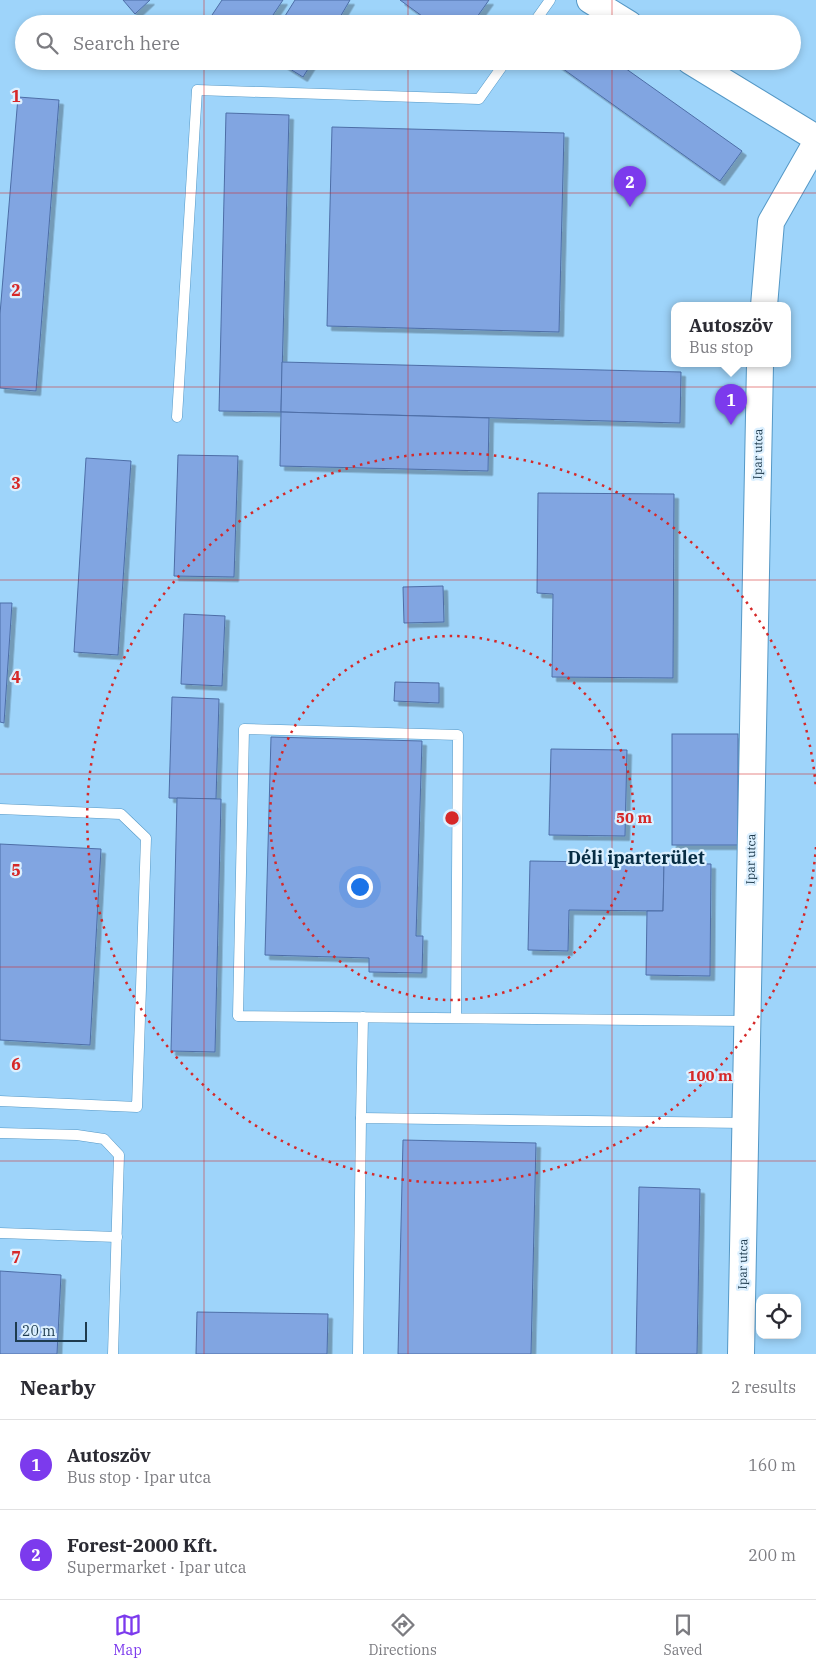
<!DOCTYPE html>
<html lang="en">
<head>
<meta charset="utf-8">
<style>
  body { margin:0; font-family:"IBM Plex Serif",serif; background:#f2f2f3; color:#2b2b33 }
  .controls { position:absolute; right:15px; bottom:15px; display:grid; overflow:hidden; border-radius:10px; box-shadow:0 2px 8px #0003 }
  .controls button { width:45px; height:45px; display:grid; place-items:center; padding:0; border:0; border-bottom:1px solid #e1e1e2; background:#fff; color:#2b2b33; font:25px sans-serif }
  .scale { position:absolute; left:15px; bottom:12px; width:72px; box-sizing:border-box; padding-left:5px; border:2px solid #1e3b4e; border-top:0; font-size:14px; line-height:18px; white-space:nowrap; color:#1e3b4e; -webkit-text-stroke:4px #dcf0ff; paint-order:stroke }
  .you { position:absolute; left:359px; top:886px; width:18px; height:18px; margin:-12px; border:4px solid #fff; border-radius:50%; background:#1a73e8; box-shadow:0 0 0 8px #1a73e833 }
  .badge { display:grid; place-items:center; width:32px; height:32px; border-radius:50%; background:#7c3aed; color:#fff; font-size:16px; font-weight:700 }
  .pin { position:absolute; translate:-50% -41px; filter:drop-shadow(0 1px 2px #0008) }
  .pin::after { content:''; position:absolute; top:26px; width:18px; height:15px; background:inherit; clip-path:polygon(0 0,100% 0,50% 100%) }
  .popup { position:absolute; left:671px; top:302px; width:120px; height:65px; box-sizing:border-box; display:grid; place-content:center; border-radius:10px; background:#fff; filter:drop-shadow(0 1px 4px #0005); font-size:16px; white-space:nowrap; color:#7c7c81 }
  .popup b { font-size:19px; color:#2b2b33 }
  .popup::after { content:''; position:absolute; left:50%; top:100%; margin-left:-10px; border:10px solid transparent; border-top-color:#fff }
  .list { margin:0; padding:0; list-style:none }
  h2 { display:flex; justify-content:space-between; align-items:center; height:65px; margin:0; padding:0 20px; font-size:21px }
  h2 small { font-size:16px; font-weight:400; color:#7c7c81 }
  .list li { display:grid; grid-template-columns:32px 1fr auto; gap:15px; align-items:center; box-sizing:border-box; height:90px; padding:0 20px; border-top:1px solid #e1e1e2 }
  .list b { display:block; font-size:19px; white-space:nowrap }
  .list p { margin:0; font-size:16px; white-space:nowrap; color:#7c7c81 }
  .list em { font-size:16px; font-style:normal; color:#7c7c81 }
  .icon { flex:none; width:28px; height:28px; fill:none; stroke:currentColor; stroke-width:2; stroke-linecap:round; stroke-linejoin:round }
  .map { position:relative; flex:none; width:816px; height:1354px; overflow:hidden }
  .search { position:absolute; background:#fff; box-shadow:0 2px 8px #0003; left:15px; right:15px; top:15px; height:55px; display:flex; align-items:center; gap:12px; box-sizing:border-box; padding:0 18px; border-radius:28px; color:#7c7c81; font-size:19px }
  .sheet { height:245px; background:#fff }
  nav { display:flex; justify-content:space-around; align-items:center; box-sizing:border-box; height:70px; border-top:1px solid #e1e1e2; background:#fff; font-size:14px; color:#7c7c81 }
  nav a { display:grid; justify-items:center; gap:2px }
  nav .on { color:#7c3aed }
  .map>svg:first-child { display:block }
</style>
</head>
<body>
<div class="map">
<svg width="816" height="1354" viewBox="0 0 816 1354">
  <defs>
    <filter id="shadow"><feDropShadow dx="4.5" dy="4.5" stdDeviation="0" flood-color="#0004"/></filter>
  </defs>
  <rect width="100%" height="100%" fill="#9ed4fa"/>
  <g fill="#81a5e1" stroke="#4d6ea7" filter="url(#shadow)">
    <path d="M123,0H150L135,14Z"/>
    <path d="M222,0H283L267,24H206Z"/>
    <path d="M295,0H350L336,24H280Z"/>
    <path d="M400,0H489L472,24H433Z"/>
    <path d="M277,61H313L303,77Z"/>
    <path d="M552,61H615L742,151L720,181Z"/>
    <path d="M18,97L59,100L36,391L0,388V314Z"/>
    <path d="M226,113L289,115L281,412L219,411Z"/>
    <path d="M332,127L564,133L559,332L327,326Z"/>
    <path d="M282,362L681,372L680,423L281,412Z"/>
    <path d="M281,412L489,418L488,471L280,466Z"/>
    <path d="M178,455L238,456L234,577L174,576Z"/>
    <path d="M86,458L131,461L118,655L74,652Z"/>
    <path d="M538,493L674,494L673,678L552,677L553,594L537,593Z"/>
    <path d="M443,586L444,622L404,623L403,587Z"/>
    <path d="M0,603H12L4,723L0,722Z"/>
    <path d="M184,614L225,616L222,686L181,684Z"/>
    <path d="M395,682L439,683V703L394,701Z"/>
    <path d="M172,697L219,699L216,799L169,798Z"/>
    <rect x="672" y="734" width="66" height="111"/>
    <path d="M271,737L422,741L416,936H423L422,973L369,972V958L265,955Z"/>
    <path d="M551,749L627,750L625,836L549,835Z"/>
    <path d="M177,798L221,799L215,1052L171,1051Z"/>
    <path d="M0,844L101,849L90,1045L0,1040Z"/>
    <path d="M530,861L664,863L663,911L569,910L568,951L528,950Z"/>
    <path d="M664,863L711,864L710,976L646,975L647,911H663Z"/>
    <path d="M403,1140L536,1143L531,1354H398Z"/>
    <path d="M639,1187L700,1189L697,1354H636Z"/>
    <path d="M0,1271L61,1275L57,1354H0Z"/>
    <path d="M197,1312L328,1314L327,1354H196Z"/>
  </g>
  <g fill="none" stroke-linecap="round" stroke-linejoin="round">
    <defs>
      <g id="service">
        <path d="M533,24L550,0"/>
        <path d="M177,417L197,90L479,99L506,61"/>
        <path d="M0,809L121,814L146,838L137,1107L0,1101"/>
        <path d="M456,1018L458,735L244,729L238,1016L748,1021"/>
        <path d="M361,1118L363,1017"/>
        <path d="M0,1133L77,1135L104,1139L119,1155L113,1354"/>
        <path d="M0,1233L117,1237"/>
        <path d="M358,1354L361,1118L745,1123"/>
      </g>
      <g id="tertiary">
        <path d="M590,0L629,24"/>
        <path d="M690,61L816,138"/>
        <path d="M764,306L771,222L816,143"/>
        <path d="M741,1354L760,364"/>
      </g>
    </defs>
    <use href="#service" stroke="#5598c6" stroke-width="11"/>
    <use href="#tertiary" stroke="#5598c6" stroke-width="28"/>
    <use href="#service" stroke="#fff" stroke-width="10"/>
    <use href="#tertiary" stroke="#fff" stroke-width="26"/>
  </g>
  <path fill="none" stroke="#d62828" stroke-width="1" stroke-opacity="0.55" d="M204,0V24M408,0V24M612,0V24M204,61V1354M408,61V1354M612,61V1354M0,193H816M0,387H816M0,580H816M0,774H816M0,967H816M0,1161H816"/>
  <g fill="none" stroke="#d62828" stroke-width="2.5" stroke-dasharray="2.5 5">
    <circle cx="452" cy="818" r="182"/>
    <path d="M816 847A365 365 0 1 1 816 789"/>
  </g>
  <g text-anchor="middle" stroke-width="4.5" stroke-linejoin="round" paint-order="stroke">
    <g font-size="12" fill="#1e3b4e" stroke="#dcf0ff">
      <text transform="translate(758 454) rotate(-89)" y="4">Ipar utca</text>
      <text transform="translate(751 859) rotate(-89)" y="4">Ipar utca</text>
      <text transform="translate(743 1264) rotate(-89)" y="4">Ipar utca</text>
    </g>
    <g font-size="18" font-weight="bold" fill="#062c43" stroke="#dcf0ff">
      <text x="636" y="864">Déli iparterület</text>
    </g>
  </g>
  <g font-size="16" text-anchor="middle" font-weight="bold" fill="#d62828" stroke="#dcf0ff" stroke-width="4.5" stroke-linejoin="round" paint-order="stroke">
    <text x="16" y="102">1</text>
    <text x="16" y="296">2</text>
    <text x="16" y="489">3</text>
    <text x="16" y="683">4</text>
    <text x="16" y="876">5</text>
    <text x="16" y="1070">6</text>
    <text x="16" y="1263">7</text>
  </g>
  <circle cx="452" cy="818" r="8" fill="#d62828" stroke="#dcf0ff" stroke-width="2.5"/>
  <g font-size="15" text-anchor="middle" font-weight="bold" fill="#d62828" stroke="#dcf0ff" stroke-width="4.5" stroke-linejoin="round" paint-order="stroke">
    <text x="634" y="823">50 m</text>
    <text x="710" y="1081">100 m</text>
  </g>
</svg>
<div class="controls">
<button><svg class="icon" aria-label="locate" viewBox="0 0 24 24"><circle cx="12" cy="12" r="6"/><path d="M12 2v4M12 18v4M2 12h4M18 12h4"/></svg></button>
</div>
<div class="scale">20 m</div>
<div class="you"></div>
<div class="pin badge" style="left:731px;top:425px">1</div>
<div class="popup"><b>Autoszöv</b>Bus stop</div>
<div class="pin badge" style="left:630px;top:207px">2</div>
<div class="search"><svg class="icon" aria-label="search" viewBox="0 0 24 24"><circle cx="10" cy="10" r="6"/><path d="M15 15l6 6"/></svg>Search here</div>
</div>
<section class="sheet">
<h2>Nearby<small>2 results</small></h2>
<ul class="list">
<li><span class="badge">1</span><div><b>Autoszöv</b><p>Bus stop · Ipar utca</p></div><em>160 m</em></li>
<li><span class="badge">2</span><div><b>Forest-2000 Kft.</b><p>Supermarket · Ipar utca</p></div><em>200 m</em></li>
</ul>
</section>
<nav>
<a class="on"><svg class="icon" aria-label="map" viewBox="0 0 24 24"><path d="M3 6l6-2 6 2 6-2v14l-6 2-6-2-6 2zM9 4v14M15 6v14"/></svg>Map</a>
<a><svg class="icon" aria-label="directions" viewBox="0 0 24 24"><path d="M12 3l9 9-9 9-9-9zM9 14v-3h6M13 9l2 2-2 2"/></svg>Directions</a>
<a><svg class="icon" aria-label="saved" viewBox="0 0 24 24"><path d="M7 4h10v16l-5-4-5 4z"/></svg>Saved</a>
</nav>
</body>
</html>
